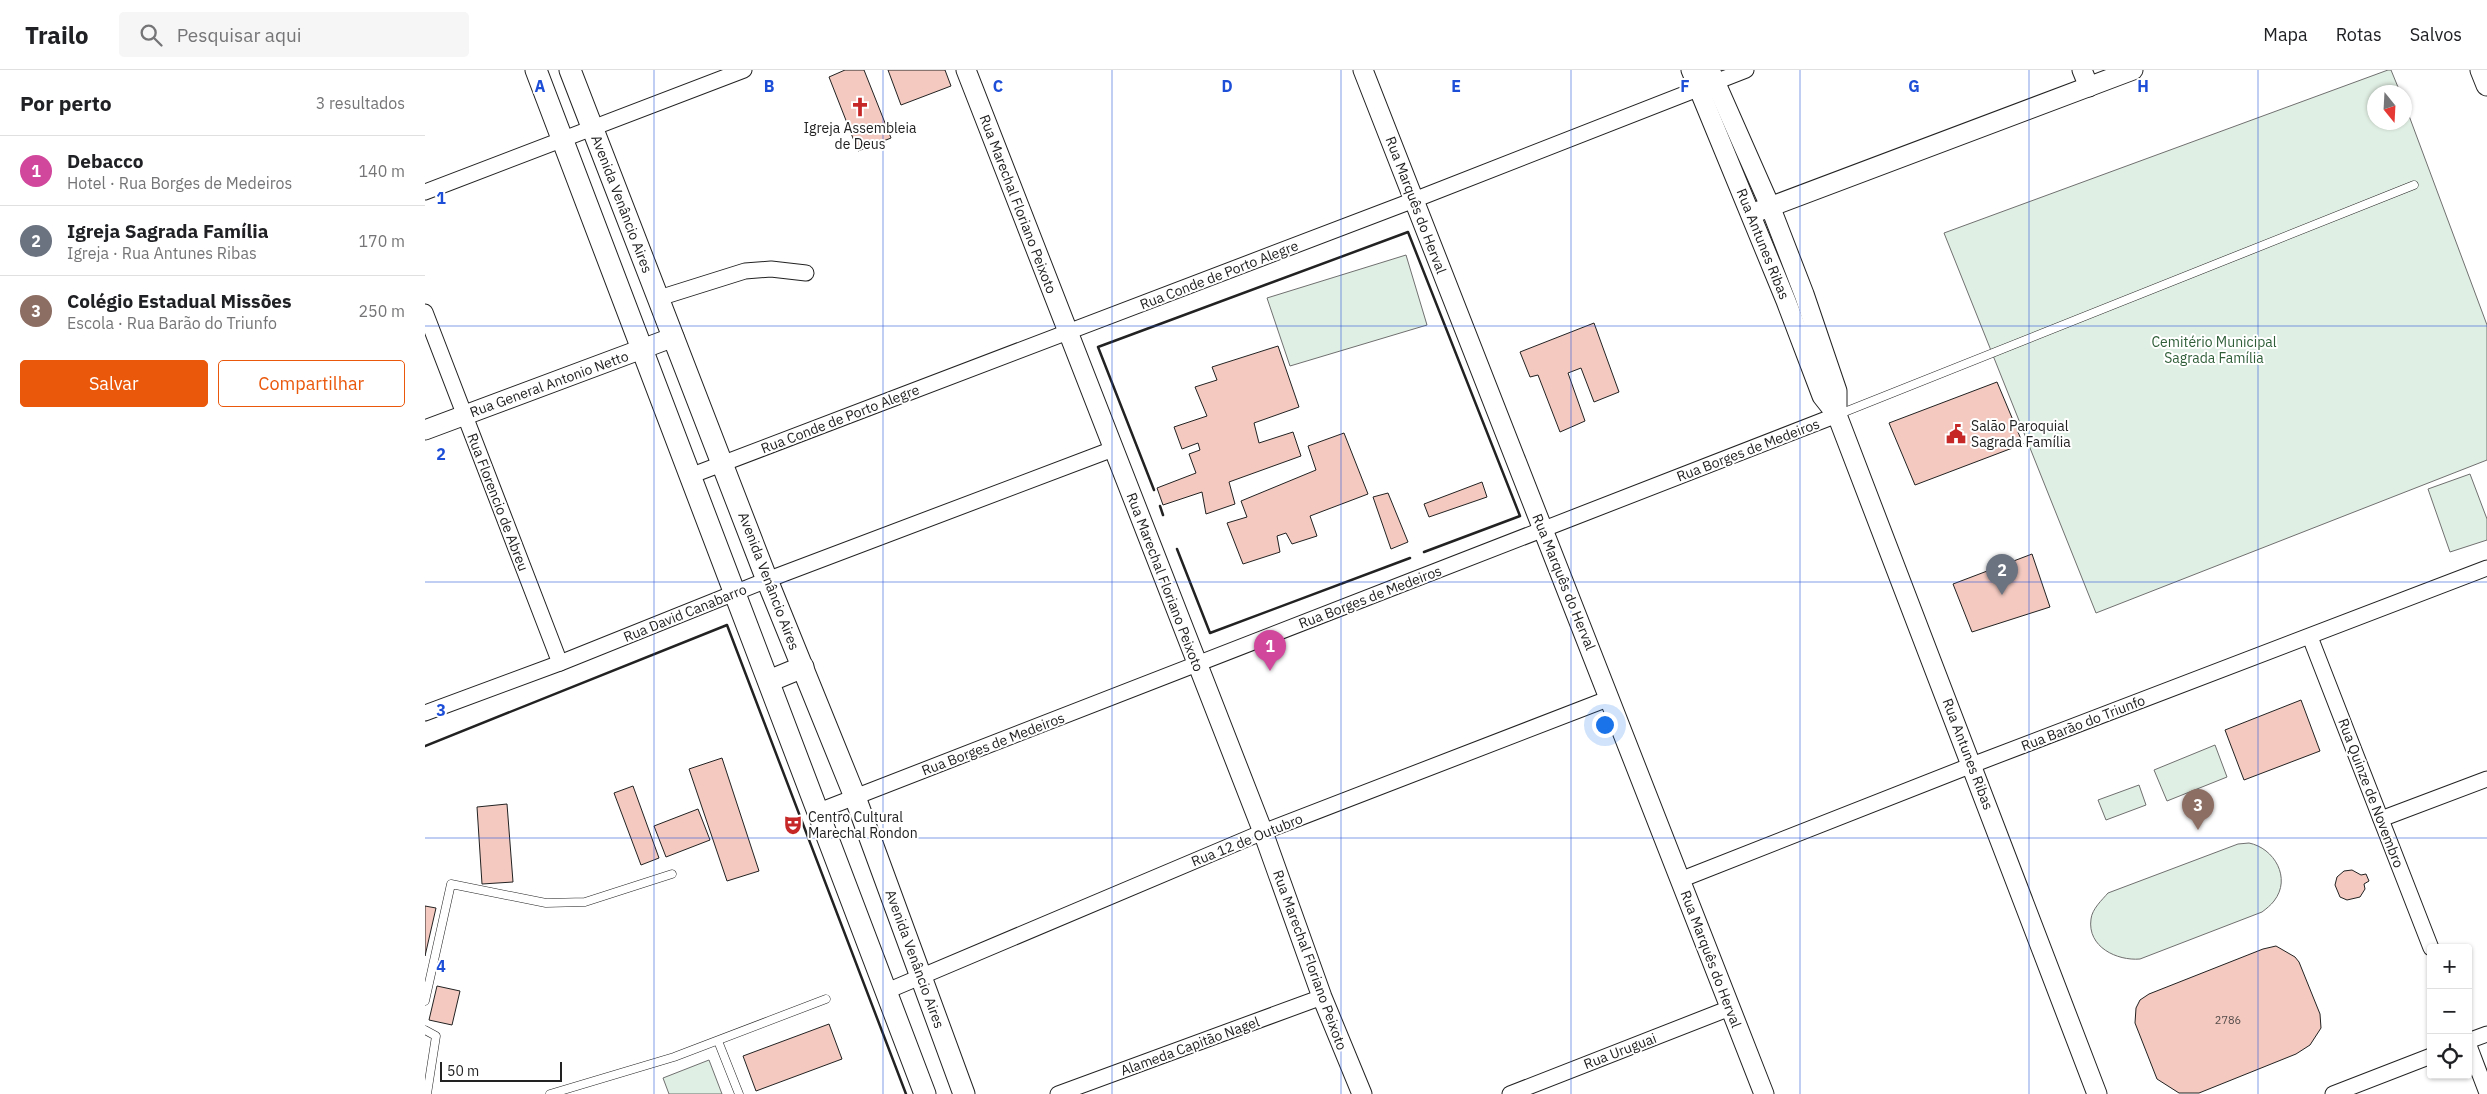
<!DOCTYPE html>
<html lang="pt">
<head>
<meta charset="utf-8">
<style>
  body { margin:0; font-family:"IBM Plex Sans",sans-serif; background:#f6f6f6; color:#202124 }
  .controls { position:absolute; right:15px; bottom:15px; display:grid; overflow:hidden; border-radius:5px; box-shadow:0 1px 4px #0004 }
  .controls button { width:45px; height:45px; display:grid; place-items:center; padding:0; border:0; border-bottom:1px solid #e0e0e0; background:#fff; color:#202124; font:25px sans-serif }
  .compass { position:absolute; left:1942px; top:15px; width:45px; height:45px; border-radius:50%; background:#fff; box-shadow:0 1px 4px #0004; rotate:162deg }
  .scale { position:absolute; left:15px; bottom:12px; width:122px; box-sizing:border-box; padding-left:5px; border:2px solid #222; border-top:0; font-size:14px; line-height:18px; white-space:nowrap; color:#222; -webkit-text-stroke:4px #fff; paint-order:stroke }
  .you { position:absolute; left:1179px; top:654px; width:18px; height:18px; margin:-12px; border:4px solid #fff; border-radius:50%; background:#1a73e8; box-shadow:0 0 0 8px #1a73e833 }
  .badge { display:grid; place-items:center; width:32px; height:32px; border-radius:50%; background:#ea580c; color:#fff; font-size:16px; font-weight:700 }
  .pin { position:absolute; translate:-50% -41px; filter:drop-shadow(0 1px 2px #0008) }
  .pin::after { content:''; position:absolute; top:26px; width:18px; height:15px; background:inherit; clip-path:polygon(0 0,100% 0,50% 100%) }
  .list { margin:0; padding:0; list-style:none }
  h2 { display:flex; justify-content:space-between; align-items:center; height:65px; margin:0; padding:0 20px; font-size:21px }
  h2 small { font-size:16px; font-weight:400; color:#757577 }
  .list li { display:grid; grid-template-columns:32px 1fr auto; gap:15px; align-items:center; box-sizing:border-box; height:70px; padding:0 20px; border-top:1px solid #e0e0e0 }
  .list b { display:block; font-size:19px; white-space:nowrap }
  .list p { margin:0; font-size:16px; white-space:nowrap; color:#757577 }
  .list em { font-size:16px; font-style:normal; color:#757577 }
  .actions { display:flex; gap:10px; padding:15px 20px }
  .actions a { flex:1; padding:11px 0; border:1px solid #ea580c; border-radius:5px; text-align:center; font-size:18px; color:#ea580c }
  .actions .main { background:#ea580c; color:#fff }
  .icon { flex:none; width:28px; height:28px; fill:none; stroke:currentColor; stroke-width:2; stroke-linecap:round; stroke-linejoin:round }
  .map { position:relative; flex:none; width:2062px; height:1024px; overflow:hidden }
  header { display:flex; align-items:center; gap:30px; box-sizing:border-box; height:70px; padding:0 25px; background:#fff; border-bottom:1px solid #e0e0e0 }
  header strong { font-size:24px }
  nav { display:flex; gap:28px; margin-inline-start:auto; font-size:18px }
  .search { width:350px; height:45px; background:#f6f6f6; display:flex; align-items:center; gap:12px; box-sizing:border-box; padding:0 18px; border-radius:5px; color:#757577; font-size:19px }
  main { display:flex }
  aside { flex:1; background:#fff }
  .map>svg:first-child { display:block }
</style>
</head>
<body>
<header>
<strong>Trailo</strong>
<div class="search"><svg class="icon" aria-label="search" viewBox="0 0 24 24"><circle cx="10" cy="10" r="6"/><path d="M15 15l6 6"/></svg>Pesquisar aqui</div>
<nav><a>Mapa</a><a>Rotas</a><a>Salvos</a></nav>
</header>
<main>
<aside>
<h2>Por perto<small>3 resultados</small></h2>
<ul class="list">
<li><span class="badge" style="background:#d1479c">1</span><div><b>Debacco</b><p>Hotel · Rua Borges de Medeiros</p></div><em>140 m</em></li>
<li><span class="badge" style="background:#6b7280">2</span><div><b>Igreja Sagrada Família</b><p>Igreja · Rua Antunes Ribas</p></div><em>170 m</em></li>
<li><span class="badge" style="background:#8d6e63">3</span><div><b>Colégio Estadual Missões</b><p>Escola · Rua Barão do Triunfo</p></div><em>250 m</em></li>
</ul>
<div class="actions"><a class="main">Salvar</a><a>Compartilhar</a></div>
</aside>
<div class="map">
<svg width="2062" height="1024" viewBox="0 0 2062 1024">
  <rect width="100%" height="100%" fill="#fff"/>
  <g fill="#e0efe3" stroke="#6f6f6f">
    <path d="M1963,0H1966L1975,22H1950V52H1980V35L2062,255V390L1671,543L1519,163Z"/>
    <path d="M981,185L1002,255L865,296L842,228Z"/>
    <path d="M2045,404L2062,449V470L2025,482L2003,419Z"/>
    <path d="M1790,675L1802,707L1742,731L1729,700Z"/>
    <path d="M1714,715L1721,735L1681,750L1673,730Z"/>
    <path d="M1824,773C1849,778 1867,808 1849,831C1846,835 1841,839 1837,842L1715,889C1692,891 1662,877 1666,849C1667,839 1677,830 1683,823L1813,774Z"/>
    <path d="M284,990L297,1024H244L238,1008Z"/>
  </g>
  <g fill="#f3c9c0" stroke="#222">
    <path d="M420,0H439L466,68L433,81L404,7Z"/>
    <path d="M463,0H520L526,16L476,35Z"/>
    <path d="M1169,253L1194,322L1169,332L1156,298L1143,303L1160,351L1135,362L1113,305L1105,307L1095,282Z"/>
    <path d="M853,276L874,337L829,353L834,373L868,362L876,386L804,412L810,434L781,444L777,422L738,435L732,418L771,403L764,384L775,380L773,373L757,379L749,357L782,346L770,317L792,310L787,297Z"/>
    <path d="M1572,312L1598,374L1490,415L1464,353Z"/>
    <path d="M919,363L943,424L885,446L892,466L867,474L861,463L852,466L855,482L818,494L802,453L822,447L816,431L891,400L883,376Z"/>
    <path d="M1057,412L1062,427L1004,447L999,434Z"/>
    <path d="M963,423L983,472L966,479L948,427Z"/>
    <path d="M1607,484L1625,537L1547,562L1528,514Z"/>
    <path d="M1876,630L1895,681L1819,710L1800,660Z"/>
    <path d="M297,688L334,801L302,811L264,699Z"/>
    <path d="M208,716L234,788L216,795L189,723Z"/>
    <path d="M82,734L88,812L57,814L52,737Z"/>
    <path d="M273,739L285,770L241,787L229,756Z"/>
    <path d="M1927,800L1936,805L1941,804L1944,811L1939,814L1940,819L1935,827L1922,830L1915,827L1910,815L1912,807L1919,801Z"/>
    <path d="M0,836L11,838L0,886Z"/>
    <path d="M1851,876L1870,887L1874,892L1895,944L1896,958L1885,975L1871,984L1774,1023H1754L1732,1009L1710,953L1711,938L1715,930L1724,924L1838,879Z"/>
    <path d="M12,916L35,921L27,955L4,950Z"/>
    <path d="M404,954L417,989L331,1021L318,986Z"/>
  </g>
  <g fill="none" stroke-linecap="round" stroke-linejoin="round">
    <defs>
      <g id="service">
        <path d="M1412,345L1989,115"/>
        <path d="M0,931L26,814L121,833L160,832L247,804"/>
        <path d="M0,960L11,966L2,1024"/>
        <path d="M293,971L314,1024"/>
        <path d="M125,1024L249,987L401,929"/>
      </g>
      <g id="minor">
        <path d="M0,122L319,0"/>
        <path d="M234,228L320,201L346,199L381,203"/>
        <path d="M0,242L135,593"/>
        <path d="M265,406L989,130L1321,0"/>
        <path d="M1885,567L2006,878"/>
        <path d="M0,643L135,593L342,510L688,379"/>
        <path d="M394,741L1412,345"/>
        <path d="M1956,749L2062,709"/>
        <path d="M1255,810L1547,695L2062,498"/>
        <path d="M462,921L838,762L1185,628"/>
        <path d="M2043,971L2062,964"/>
        <path d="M2043,973L2062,1023"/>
        <path d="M633,1024L897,927"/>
        <path d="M1085,1024L1305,938"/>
        <path d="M1908,1024L2006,986"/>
      </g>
      <g id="tertiary">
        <path d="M541,0L838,762L897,927L937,1024"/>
        <path d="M938,0L1339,1024"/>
        <path d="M1266,0L1361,231L1397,326L1412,345L1672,1024"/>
        <path d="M1285,0L1345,136L1379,224L1412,321V345"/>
        <path d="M1657,0L1664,17"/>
        <path d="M1326,144L1708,0"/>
        <path d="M0,360L249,267"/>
      </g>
      <g id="secondary">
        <path d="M111,0L500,1024"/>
        <path d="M145,0L342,510L430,727L539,1024"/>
        <path d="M2056,0L2062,15"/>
        <path d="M344,611L378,597"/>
      </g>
    </defs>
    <use href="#service" stroke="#222" stroke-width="9"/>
    <use href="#minor" stroke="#222" stroke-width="17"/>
    <use href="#tertiary" stroke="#222" stroke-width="21"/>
    <use href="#secondary" stroke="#222" stroke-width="23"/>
    <use href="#service" stroke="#fff" stroke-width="8"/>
    <use href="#minor" stroke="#fff" stroke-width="15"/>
    <use href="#tertiary" stroke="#fff" stroke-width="19"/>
    <use href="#secondary" stroke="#fff" stroke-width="21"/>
    <g stroke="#222" stroke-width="2.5">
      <path d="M729,420L673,277L983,162L1095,446L999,482"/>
      <path d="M735,436L738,445"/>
      <path d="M752,479L785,563L985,488"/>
      <path d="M0,676L302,555L481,1024"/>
    </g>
  </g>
  <path fill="none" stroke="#1d4ed8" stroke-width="1" stroke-opacity="0.55" d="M229,0V1024M458,0V1024M687,0V1024M916,0V1024M1146,0V1024M1375,0V1024M1604,0V1024M1833,0V1024M0,256H2062M0,512H2062M0,768H2062"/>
  <defs>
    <symbol id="church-bare" viewBox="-9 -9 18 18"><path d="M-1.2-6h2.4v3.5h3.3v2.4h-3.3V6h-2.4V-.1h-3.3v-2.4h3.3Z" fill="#c62828" stroke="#fff" stroke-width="2.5" paint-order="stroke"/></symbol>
    <symbol id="civic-bare" viewBox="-9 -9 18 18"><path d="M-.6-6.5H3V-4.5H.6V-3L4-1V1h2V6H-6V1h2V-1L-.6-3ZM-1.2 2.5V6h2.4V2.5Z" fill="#c62828" stroke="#fff" stroke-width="2.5" paint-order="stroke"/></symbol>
    <symbol id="theatre-bare" viewBox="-9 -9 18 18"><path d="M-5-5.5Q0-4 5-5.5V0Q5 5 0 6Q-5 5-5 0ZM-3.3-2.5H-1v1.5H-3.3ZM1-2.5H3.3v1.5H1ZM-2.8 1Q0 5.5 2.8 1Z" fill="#c62828" stroke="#fff" stroke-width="2.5" paint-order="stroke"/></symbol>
  </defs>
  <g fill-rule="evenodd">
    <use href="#church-bare" x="421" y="23" width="28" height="28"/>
    <use href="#civic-bare" x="1517" y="350" width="28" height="28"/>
    <use href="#theatre-bare" x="354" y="741" width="28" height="28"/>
  </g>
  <g text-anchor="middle" stroke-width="4" stroke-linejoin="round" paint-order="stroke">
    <g font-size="11" fill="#564c4a">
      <text x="1803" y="954">2786</text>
    </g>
    <g font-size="14" fill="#222" stroke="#fff" text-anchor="start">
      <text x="435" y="63" text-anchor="middle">Igreja Assembleia<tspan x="435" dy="16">de Deus</tspan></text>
      <text x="1546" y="361">Salão Paroquial<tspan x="1546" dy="16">Sagrada Família</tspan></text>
      <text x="383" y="752">Centro Cultural<tspan x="383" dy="16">Marechal Rondon</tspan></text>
    </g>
    <g font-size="14" fill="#222" stroke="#fff">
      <text transform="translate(197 134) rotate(69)" y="5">Avenida Venâncio Aires</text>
      <text transform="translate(593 134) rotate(69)" y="5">Rua Marechal Floriano Peixoto</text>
      <text transform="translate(991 135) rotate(69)" y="5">Rua Marquês do Herval</text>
      <text transform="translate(1338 174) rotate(68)" y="5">Rua Antunes Ribas</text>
      <text transform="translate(794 205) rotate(-21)" y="5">Rua Conde de Porto Alegre</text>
      <text transform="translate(124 314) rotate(-20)" y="5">Rua General Antonio Netto</text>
      <text transform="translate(415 349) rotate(-21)" y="5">Rua Conde de Porto Alegre</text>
      <text transform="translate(1323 380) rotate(-21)" y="5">Rua Borges de Medeiros</text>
      <text transform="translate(73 432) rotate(69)" y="5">Rua Florencio de Abreu</text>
      <text transform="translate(344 511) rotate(69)" y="5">Avenida Venâncio Aires</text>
      <text transform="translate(740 512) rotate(69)" y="5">Rua Marechal Floriano Peixoto</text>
      <text transform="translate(1139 512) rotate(68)" y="5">Rua Marquês do Herval</text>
      <text transform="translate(945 527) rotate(-21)" y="5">Rua Borges de Medeiros</text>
      <text transform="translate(260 543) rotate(-22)" y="5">Rua David Canabarro</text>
      <text transform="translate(1658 653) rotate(-21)" y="5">Rua Barão do Triunfo</text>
      <text transform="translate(568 674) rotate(-21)" y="5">Rua Borges de Medeiros</text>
      <text transform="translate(1543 684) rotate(69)" y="5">Rua Antunes Ribas</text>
      <text transform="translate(1946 723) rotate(69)" y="5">Rua Quinze de Novembro</text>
      <text transform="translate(822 770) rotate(-22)" y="5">Rua 12 de Outubro</text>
      <text transform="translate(490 889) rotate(70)" y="5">Avenida Venâncio Aires</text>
      <text transform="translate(1286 889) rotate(69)" y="5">Rua Marquês do Herval</text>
      <text transform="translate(885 890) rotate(70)" y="5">Rua Marechal Floriano Peixoto</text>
      <text transform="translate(765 976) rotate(-20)" y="5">Alameda Capitão Nagel</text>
      <text transform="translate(1195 981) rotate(-21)" y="5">Rua Uruguai</text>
    </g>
    <g font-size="14" fill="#2f5e38" stroke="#fff">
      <text x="1789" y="277">Cemitério Municipal<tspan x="1789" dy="16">Sagrada Família</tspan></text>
    </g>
  </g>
  <g font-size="16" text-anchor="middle" font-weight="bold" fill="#1d4ed8" stroke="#fff" stroke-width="4" stroke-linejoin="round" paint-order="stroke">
    <text x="115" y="22">A</text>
    <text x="344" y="22">B</text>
    <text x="573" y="22">C</text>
    <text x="802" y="22">D</text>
    <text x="1031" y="22">E</text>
    <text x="1260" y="22">F</text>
    <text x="1489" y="22">G</text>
    <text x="1718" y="22">H</text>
    <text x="16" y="134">1</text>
    <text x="16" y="390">2</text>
    <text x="16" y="646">3</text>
    <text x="16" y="902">4</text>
  </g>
</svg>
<div class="controls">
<button>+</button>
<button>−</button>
<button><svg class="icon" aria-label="locate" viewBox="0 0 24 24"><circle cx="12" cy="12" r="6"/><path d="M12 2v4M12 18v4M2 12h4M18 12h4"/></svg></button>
</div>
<svg class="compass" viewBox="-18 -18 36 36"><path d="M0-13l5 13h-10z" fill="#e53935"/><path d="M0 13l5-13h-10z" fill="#757577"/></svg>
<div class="scale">50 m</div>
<div class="you"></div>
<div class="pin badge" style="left:845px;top:601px;background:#d1479c">1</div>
<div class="pin badge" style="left:1577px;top:525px;background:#6b7280">2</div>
<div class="pin badge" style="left:1773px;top:760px;background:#8d6e63">3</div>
</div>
</main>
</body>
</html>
